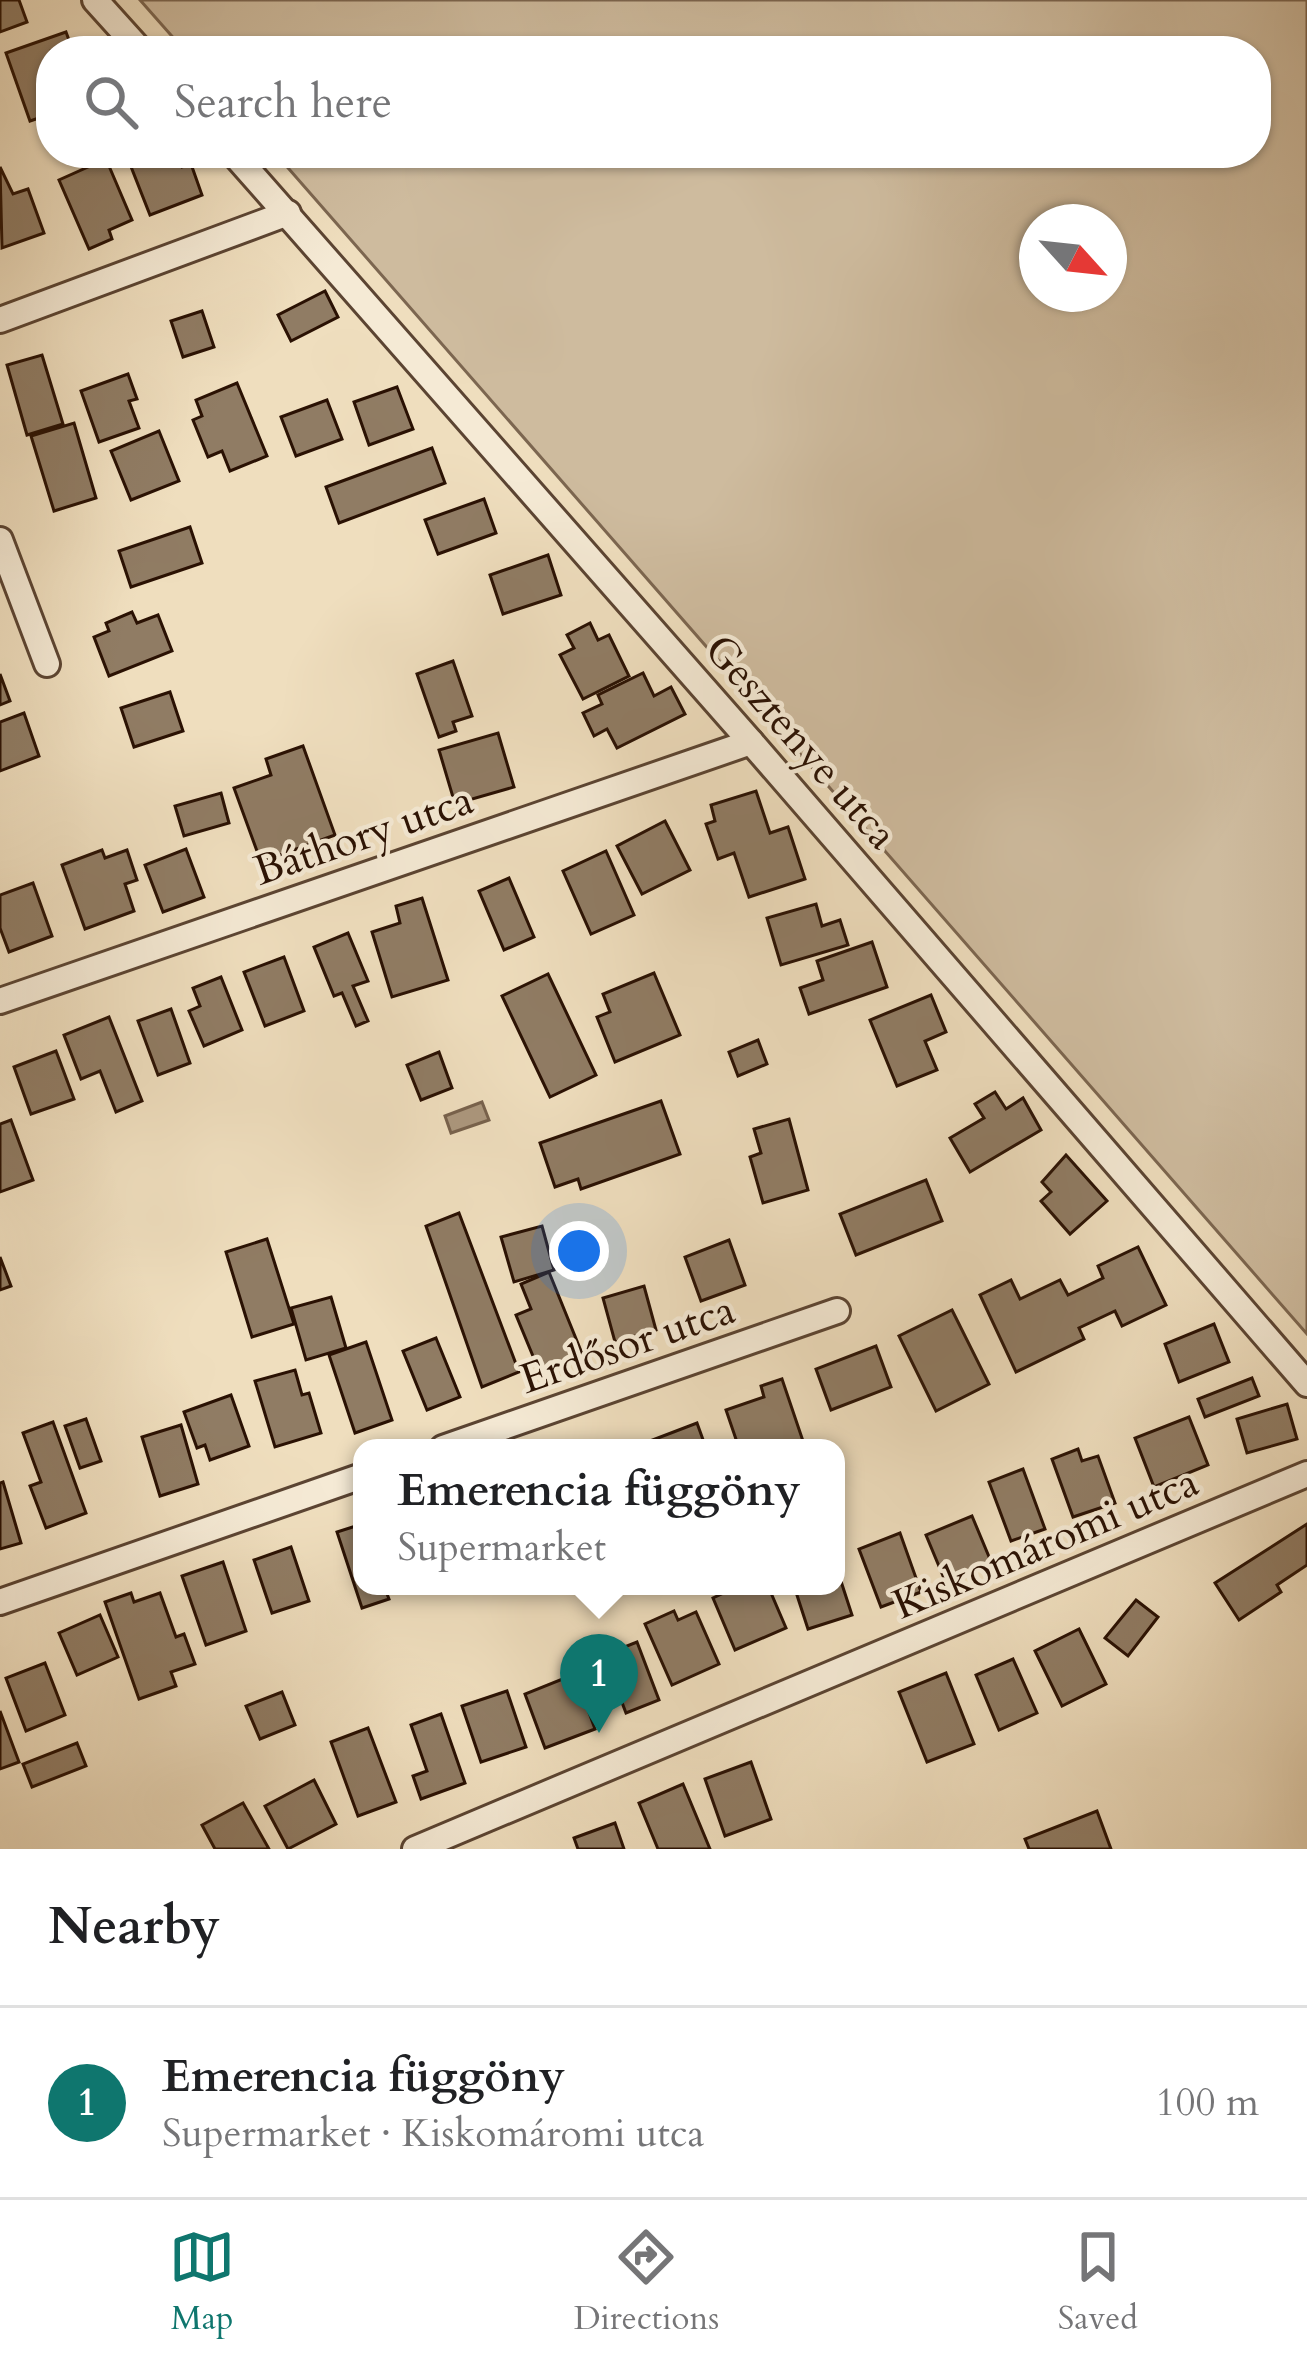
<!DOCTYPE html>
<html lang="en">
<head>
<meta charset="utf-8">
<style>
  body { margin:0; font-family:Cardo,serif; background:#f2f2f2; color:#202124 }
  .compass { position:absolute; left:1019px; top:204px; width:108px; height:108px; border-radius:50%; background:#fff; box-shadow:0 3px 9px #0004; rotate:117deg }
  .you { position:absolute; left:579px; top:1251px; width:42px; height:42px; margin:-30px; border:9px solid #fff; border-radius:50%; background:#1a73e8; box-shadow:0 0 0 18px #1a73e833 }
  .badge { display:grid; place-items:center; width:78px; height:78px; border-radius:50%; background:#0f766e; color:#fff; font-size:39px; font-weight:700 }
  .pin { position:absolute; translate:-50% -99px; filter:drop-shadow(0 3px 6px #0008) }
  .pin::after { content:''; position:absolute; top:63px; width:42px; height:36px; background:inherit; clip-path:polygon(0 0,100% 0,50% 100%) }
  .popup { position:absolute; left:353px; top:1439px; width:492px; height:156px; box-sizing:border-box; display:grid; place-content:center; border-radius:24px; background:#fff; filter:drop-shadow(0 3px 9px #0005); font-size:39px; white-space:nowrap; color:#757577 }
  .popup b { font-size:45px; color:#202124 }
  .popup::after { content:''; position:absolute; left:50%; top:100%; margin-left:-24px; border:24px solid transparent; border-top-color:#fff }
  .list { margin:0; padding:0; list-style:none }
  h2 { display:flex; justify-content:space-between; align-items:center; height:156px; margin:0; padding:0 48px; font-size:51px }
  h2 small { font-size:39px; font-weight:400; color:#757577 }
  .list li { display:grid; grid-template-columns:78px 1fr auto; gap:36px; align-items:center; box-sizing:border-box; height:192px; padding:0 48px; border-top:3px solid #e0e0e0 }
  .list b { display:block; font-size:45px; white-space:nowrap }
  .list p { margin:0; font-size:39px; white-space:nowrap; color:#757577 }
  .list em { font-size:39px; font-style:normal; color:#757577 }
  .icon { flex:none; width:66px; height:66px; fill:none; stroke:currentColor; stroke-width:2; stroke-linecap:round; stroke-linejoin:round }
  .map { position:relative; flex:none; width:1307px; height:1849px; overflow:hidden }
  .search { position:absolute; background:#fff; box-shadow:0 3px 9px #0004; left:36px; right:36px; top:36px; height:132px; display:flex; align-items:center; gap:30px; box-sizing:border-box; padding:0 42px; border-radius:48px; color:#757577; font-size:45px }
  .sheet { height:348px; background:#fff }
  nav { display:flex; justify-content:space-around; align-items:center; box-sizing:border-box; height:168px; border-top:3px solid #e0e0e0; background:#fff; font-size:33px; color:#757577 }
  nav a { display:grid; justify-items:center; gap:6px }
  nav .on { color:#0f766e }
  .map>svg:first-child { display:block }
</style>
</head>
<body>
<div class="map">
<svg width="1307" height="1849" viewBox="0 0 1307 1849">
  <rect width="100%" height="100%" fill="#efdebe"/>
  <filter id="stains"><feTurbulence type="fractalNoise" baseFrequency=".00167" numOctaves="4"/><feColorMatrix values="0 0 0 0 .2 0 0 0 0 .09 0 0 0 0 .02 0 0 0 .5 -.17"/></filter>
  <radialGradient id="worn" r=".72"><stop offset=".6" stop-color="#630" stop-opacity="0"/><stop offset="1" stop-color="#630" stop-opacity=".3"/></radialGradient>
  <path fill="#cebb9e" stroke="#7c6650" stroke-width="3" fill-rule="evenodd" d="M140,0H1307V1334L275,153H1256V51H185ZM1037,222H1109V294H1037Z"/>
  <path fill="#ac987e" stroke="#78624d" stroke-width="3" d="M482,1102L489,1120L451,1133L445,1116Z"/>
  <g fill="#907c64" stroke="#2a1103" stroke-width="3">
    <path d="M0,0H19L27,22L0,32Z"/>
    <path d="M66,32L73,51H51V114L30,121L6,53Z"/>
    <path d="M144,153H176L182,167L191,164L202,195L150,215L128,159Z"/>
    <path d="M106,159L132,220L109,230L112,239L89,249L59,180Z"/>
    <path d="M0,167L13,194L28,189L44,233L2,248Z"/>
    <path d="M325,291L338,317L291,341L278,315Z"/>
    <path d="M202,311L214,347L183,357L171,321Z"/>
    <path d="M42,355L63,424L27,435L7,365Z"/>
    <path d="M128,374L137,399L129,401L139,428L99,442L81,391Z"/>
    <path d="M237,383L267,456L230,471L222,451L208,457L193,420L202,416L196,400Z"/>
    <path d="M397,387L413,429L369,445L354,402Z"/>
    <path d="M327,400L342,439L296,456L281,417Z"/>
    <path d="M74,423L96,498L54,511L31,436Z"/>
    <path d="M159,431L179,481L131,500L111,451Z"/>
    <path d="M432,448L445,483L339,523L326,487Z"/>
    <path d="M484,499L496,533L438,554L425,520Z"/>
    <path d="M190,527L202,563L131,587L119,551Z"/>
    <path d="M548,555L561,595L503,614L490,575Z"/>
    <path d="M132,612L137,623L158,615L172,651L109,676L94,637L109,631L106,623Z"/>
    <path d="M590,623L598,640L609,635L629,676L583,699L560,655L574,648L567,635Z"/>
    <path d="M453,661L472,716L453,722L456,731L439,737L417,674Z"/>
    <path d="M643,673L654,696L671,687L685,714L617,748L607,729L594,736L583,713L602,704L598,695Z"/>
    <path d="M0,674L10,701L0,705Z"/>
    <path d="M170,692L183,731L134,747L121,708Z"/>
    <path d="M24,713L39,756L0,771V722Z"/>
    <path d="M498,733L514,787L455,804L439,750Z"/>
    <path d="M303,746L335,835L261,862L234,788L271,775L266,759Z"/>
    <path d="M756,791L770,833L788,827L805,879L749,897L734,853L718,859L706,824L715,821L711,805Z"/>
    <path d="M221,793L229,823L184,836L175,806Z"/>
    <path d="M665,821L690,870L642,894L617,846Z"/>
    <path d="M186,849L204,897L163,912L145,865Z"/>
    <path d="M102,850L105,858L127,850L137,880L125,884L134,911L85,929L62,865Z"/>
    <path d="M606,851L634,915L591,934L563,871Z"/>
    <path d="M509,878L534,937L504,950L479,891Z"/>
    <path d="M33,883L52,936L9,952L0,928V895Z"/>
    <path d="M422,898L448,980L392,997L372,932L400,923L396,906Z"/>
    <path d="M816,904L822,926L840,920L848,945L781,965L767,918Z"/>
    <path d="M348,933L368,981L353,986L368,1021L356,1026L342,993L334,996L314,947Z"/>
    <path d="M872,942L887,987L809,1014L800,988L823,980L817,961Z"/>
    <path d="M284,957L304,1011L265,1026L244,972Z"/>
    <path d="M654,973L680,1035L615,1062L597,1017L610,1012L603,994Z"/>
    <path d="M548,974L596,1075L550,1097L502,996Z"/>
    <path d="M221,977L242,1030L204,1046L189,1011L200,1006L193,988Z"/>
    <path d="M931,995L946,1032L925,1041L937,1070L897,1086L870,1020Z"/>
    <path d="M171,1009L190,1063L158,1075L138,1021Z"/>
    <path d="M109,1017L142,1101L116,1112L100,1071L81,1079L64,1035Z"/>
    <path d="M758,1040L767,1064L738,1076L729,1052Z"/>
    <path d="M56,1051L74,1099L31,1114L14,1067Z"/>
    <path d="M439,1052L452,1088L421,1100L407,1065Z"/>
    <path d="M995,1092L1006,1109L1023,1098L1041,1130L970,1172L950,1138L984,1118L975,1104Z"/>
    <path d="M661,1101L680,1154L581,1189L578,1179L555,1187L540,1143Z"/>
    <path d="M789,1119L808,1190L763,1203L750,1157L761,1153L754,1129Z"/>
    <path d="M11,1120L33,1180L0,1192V1124Z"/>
    <path d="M1066,1155L1107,1201L1070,1234L1041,1201L1051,1192L1042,1182Z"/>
    <path d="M926,1180L942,1221L856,1255L840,1214Z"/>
    <path d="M459,1213L519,1372L482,1387L426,1226Z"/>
    <path d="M542,1226L554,1270L514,1282L501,1237Z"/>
    <path d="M267,1239L294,1324L252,1337L226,1252Z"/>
    <path d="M729,1240L745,1285L701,1301L685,1257Z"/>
    <path d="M1138,1247L1166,1305L1122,1326L1115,1311L1079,1328L1084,1339L1016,1372L980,1295L1011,1280L1020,1299L1060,1280L1068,1295L1103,1278L1098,1266Z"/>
    <path d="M0,1257L11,1286L0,1290Z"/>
    <path d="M549,1272L583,1356L540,1373L516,1315L531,1309L521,1284Z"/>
    <path d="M644,1286L656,1330L615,1342L603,1298Z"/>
    <path d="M331,1297L346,1348L306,1360L291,1308Z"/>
    <path d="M952,1310L989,1384L936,1411L899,1336Z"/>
    <path d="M1214,1324L1229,1362L1179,1382L1165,1344Z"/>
    <path d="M436,1338L460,1397L427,1410L403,1351Z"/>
    <path d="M366,1342L392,1420L355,1433L329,1355Z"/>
    <path d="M876,1346L891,1387L831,1410L816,1369Z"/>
    <path d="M295,1370L302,1395L309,1393L321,1433L275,1447L255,1381Z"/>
    <path d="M1252,1378L1259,1396L1205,1417L1198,1399Z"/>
    <path d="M782,1379L804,1444L791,1448H739L726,1410L764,1397L761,1386Z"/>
    <path d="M231,1395L249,1446L210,1460L205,1445L197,1448L184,1412Z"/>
    <path d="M1287,1404L1297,1439L1247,1453L1237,1419Z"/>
    <path d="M1189,1417L1208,1465L1154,1487L1135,1438Z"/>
    <path d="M86,1419L101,1461L80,1468L65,1426Z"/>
    <path d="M53,1422L86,1513L46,1528L30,1486L41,1482L23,1433Z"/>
    <path d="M697,1423L706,1448H652L650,1441Z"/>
    <path d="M181,1425L198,1484L160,1496L142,1437Z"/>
    <path d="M1078,1449L1082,1461L1098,1456L1115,1503L1073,1517L1052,1459Z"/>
    <path d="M1023,1469L1045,1529L1011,1541L989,1482Z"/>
    <path d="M3,1482L21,1543L0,1549V1483Z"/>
    <path d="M972,1516L992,1564L946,1583L926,1535Z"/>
    <path d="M362,1524V1586H384L389,1599L362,1608L337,1532Z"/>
    <path d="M1307,1524V1565L1277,1585L1281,1592L1239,1620L1215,1583Z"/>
    <path d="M900,1533L921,1592L881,1607L859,1549Z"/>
    <path d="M291,1547L309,1601L272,1613L254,1560Z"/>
    <path d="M223,1562L246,1631L206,1645L182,1576Z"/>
    <path d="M836,1566L852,1615L808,1629L794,1586H836Z"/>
    <path d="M739,1586H768L786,1628L735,1650L713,1598Z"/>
    <path d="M131,1593L134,1602L160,1593L176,1637L184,1634L195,1664L171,1672L176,1686L139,1699L105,1602Z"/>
    <path d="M1136,1600L1158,1617L1128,1656L1105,1638Z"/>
    <path d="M674,1611L678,1620L696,1612L719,1664L672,1685L645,1624Z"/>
    <path d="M100,1615L118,1657L77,1675L59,1633Z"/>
    <path d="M1079,1629L1106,1684L1062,1706L1035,1651Z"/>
    <path d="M637,1642L659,1700L626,1713L604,1655Z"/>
    <path d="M1013,1659L1037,1713L999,1730L976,1675Z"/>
    <path d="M45,1663L65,1715L26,1731L6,1678Z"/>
    <path d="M946,1673L974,1744L927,1762L899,1692Z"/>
    <path d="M575,1674L595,1729L545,1748L525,1694Z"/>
    <path d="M507,1691L526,1747L481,1762L462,1706Z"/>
    <path d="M282,1692L295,1725L260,1739L246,1706Z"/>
    <path d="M0,1711L19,1762L0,1769Z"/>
    <path d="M441,1714L465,1783L421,1799L413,1776L427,1771L411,1725Z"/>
    <path d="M368,1728L396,1802L358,1816L331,1742Z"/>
    <path d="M77,1743L86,1766L32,1787L23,1764Z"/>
    <path d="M751,1762L771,1819L725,1836L705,1779Z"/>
    <path d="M314,1780L336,1824L288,1849L265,1806Z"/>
    <path d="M683,1784L710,1849H658L639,1803Z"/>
    <path d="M243,1803L269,1849H215L202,1825Z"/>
    <path d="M1097,1811L1111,1849H1029L1025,1839Z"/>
    <path d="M615,1823L624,1849H578L574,1838Z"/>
  </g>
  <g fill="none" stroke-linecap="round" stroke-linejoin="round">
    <defs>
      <g id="minor">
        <path d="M95,0L141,51"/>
        <path d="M233,153L751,742L1307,1384"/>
        <path d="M0,320L288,213"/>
        <path d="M0,540L47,664"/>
        <path d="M0,1001L751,742"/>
        <path d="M443,1448L837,1311"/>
        <path d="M0,1602L362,1476"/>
        <path d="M415,1849L1307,1474"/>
      </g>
    </defs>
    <use href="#minor" stroke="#5b4432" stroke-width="30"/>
    <use href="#minor" stroke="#f5ead5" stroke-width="24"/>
  </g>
  <g text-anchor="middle" stroke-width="9" stroke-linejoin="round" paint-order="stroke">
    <g font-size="42" fill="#2a1103" stroke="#f5ead5">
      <text transform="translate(802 741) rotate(49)" y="15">Gesztenye utca</text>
      <text transform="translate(363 834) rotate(-19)" y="15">Báthory utca</text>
      <text transform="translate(627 1343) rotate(-19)" y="15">Erdősor utca</text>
      <text transform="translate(1045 1542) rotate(-23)" y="15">Kiskomáromi utca</text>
    </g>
  </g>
  <rect width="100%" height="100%" filter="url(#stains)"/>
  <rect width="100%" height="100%" fill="url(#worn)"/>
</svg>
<svg class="compass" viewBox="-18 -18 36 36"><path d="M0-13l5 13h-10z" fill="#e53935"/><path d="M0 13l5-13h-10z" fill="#757577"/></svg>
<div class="you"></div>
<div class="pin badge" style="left:599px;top:1733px">1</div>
<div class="popup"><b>Emerencia függöny</b>Supermarket</div>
<div class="search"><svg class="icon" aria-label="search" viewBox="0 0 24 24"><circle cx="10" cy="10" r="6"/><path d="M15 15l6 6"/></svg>Search here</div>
</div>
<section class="sheet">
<h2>Nearby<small></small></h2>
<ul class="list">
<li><span class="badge">1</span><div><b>Emerencia függöny</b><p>Supermarket · Kiskomáromi utca</p></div><em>100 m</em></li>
</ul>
</section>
<nav>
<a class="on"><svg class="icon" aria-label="map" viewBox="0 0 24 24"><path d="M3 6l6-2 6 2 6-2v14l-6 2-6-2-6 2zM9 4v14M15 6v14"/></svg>Map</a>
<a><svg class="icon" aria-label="directions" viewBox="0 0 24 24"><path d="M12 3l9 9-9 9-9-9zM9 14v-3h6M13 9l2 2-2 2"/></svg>Directions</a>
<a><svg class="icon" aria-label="saved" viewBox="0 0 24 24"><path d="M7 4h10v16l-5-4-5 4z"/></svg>Saved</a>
</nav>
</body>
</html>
